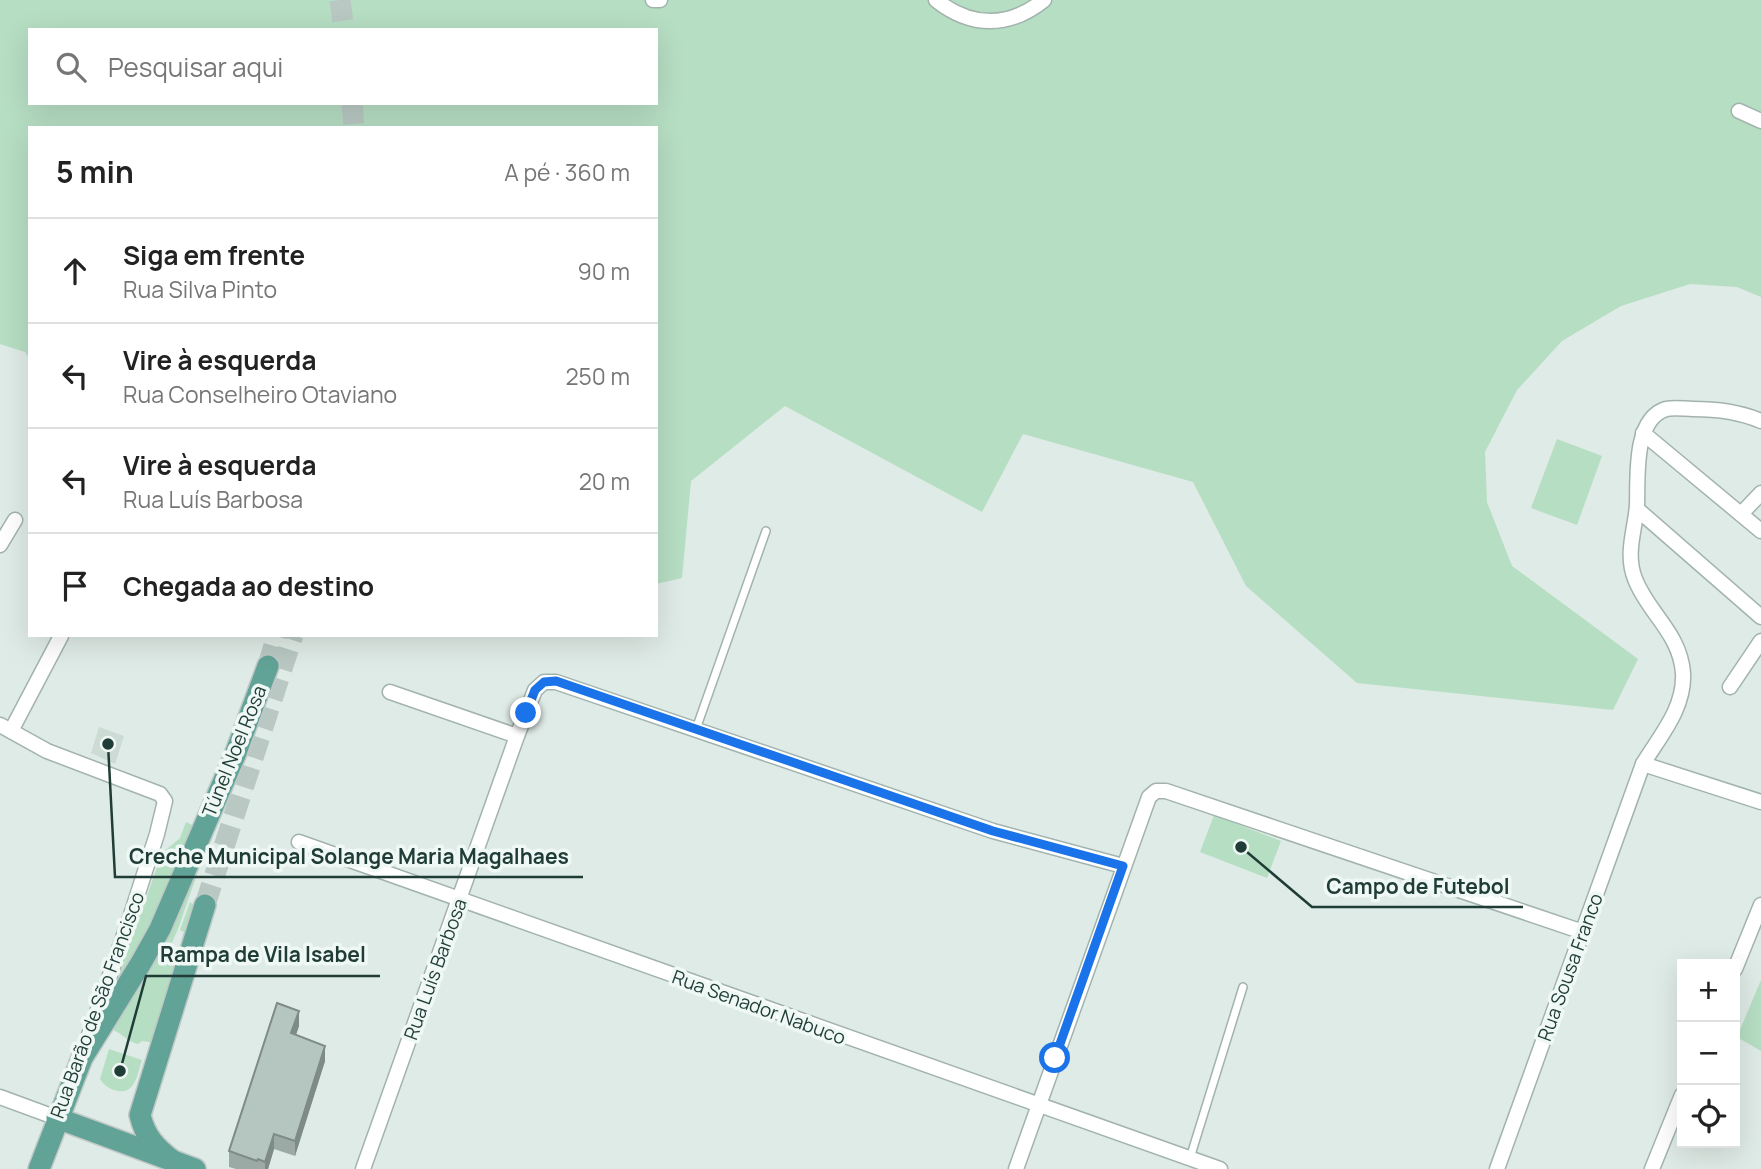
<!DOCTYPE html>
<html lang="pt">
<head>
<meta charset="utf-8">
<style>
  body { margin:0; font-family:Manrope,sans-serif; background:#f2f2f2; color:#222 }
  .controls { position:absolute; right:21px; bottom:21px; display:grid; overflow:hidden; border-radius:0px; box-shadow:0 7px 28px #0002 }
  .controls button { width:63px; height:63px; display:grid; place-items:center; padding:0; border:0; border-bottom:2px solid #e0e0e0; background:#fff; color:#222; font:35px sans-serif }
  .stop { position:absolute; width:21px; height:21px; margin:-16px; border:5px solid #1a73e8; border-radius:50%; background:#fff }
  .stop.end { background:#1a73e8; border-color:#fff; box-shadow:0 2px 7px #0008 }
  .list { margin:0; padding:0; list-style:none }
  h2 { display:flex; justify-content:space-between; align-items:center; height:91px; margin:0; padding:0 28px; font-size:30px }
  h2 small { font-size:23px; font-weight:400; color:#767676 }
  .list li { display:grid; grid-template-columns:46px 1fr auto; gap:21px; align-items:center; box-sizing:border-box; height:105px; padding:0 28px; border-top:2px solid #e0e0e0 }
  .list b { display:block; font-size:26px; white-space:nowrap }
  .list p { margin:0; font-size:23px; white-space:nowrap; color:#767676 }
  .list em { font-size:23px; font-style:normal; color:#767676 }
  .icon { flex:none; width:38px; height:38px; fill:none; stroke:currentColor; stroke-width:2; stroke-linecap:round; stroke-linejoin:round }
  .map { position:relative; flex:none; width:1761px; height:1169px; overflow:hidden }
  .search { position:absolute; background:#fff; box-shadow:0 7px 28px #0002; left:28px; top:28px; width:630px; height:77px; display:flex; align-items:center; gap:18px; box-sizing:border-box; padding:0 24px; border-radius:0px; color:#767676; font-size:26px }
  .panel { position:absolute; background:#fff; box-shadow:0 7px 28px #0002; left:28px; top:126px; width:630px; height:511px; border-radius:0px }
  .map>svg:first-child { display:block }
</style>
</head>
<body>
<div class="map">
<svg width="1761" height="1169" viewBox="0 0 1761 1169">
  <rect width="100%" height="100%" fill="#dfebe6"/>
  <path fill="#cddbd5" d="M99,727L124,736L115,764L91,753Z"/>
  <g fill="#b6dec3" fill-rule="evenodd">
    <path d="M0,0H1761V297L1737,287L1690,284L1621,306L1562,341L1517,390L1485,452L1487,502L1512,566L1638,659L1613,710L1357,683L1246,586L1193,482L1023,434L982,512L785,406L691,481L682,578L656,584V128H30V360L25,352L0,344ZM30,30H656V103H30Z"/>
    <path d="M1557,439L1602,456L1577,525L1531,508Z"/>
    <path d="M1214,815L1281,841L1267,878L1200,852Z"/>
    <path d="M186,822L194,826L146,938L114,990L162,853L180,838Z"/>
    <path d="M209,840L178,929L170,947L174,951L180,947L184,932L180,930L190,902L196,907L155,1043L142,1041L138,1044C128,1042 123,1034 113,1030L159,951Z"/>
    <path d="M1761,980V1051L1737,1037Z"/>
    <path d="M109,1049L142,1060C137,1075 135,1097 114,1090C108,1088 104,1085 100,1079Z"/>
  </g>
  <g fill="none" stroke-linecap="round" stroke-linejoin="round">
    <g stroke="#b9c8c3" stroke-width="21" stroke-dasharray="21 10" stroke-linecap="butt">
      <path d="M340,0L344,30"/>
      <path d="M352,103L354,128"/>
      <path d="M268,666L277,635"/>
      <path d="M205,905L293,635"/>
    </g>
    <defs>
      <g id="lane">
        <path d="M696,729L766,531"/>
        <path d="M1190,1158L1243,987"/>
      </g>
      <g id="street">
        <path d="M653,0H660"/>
        <path d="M936,0C971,28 1009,28 1044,0"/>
        <path d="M1739,111L1761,121"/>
        <path d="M1643,433L1761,531"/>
        <path d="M1637,509L1761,617"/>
        <path d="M1741,514L1761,493"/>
        <path d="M0,545L15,520"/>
        <path d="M1730,687L1761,641"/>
        <path d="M390,692L517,736"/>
        <path d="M0,725L47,751L160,794L165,801L157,834L130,918L89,1035"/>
        <path d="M11,731L61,636"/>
        <path d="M1643,764L1761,802"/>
        <path d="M299,842L1220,1169"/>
        <path d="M1735,969L1761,905"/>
        <path d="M0,1097L57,1118"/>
        <path d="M363,1169L517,736L535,690L544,682H556L993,831L1123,866"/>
        <path d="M1016,1169L1149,797L1156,791H1166L1583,932"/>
        <path d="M1497,1169L1643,764C1660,736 1685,708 1683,673C1680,633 1648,613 1635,579C1625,553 1635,531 1637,505C1638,478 1633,419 1666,409C1674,407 1685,409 1693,409C1716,409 1740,412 1761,421"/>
        <path d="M1652,1169L1682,1095"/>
      </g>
      <g id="primary">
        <path d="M57,1118L195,1169"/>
        <path d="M173,1161C156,1148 145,1137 140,1115L205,905"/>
        <path d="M39,1169L82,1058L141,963L160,929L235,755L268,666"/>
      </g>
    </defs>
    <use href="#lane" stroke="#a2b3ae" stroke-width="10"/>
    <use href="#street" stroke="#a2b3ae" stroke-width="17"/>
    <use href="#primary" stroke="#c0c8c7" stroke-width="24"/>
    <use href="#lane" stroke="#fff" stroke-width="7"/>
    <use href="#street" stroke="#fff" stroke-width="14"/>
    <use href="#primary" stroke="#61a396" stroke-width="21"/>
  </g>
  <path fill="#9baaa4" d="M299,1026L296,1035L325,1061L295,1156L274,1149L268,1169H236L229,1167V1151Z"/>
  <g fill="#7e8b86">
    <path d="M299,1011V1026L291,1049V1033Z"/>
    <path d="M325,1046V1061L295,1156V1141Z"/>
    <path d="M274,1134V1149L268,1169H265V1162Z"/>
  </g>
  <path fill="#b4c6bf" stroke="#7e8b86" stroke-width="2" d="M277,1003L299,1011L291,1033L325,1046L295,1141L274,1134L265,1162L258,1159L257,1161L229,1151Z"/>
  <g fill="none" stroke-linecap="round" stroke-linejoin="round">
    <path stroke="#1a73e8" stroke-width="9" d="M526,713L535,690L544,682L556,681L993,831L1123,866L1055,1058"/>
  </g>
  <g text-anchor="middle" stroke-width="7" stroke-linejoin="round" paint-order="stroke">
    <g font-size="19" fill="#1f3c36" stroke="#eff8f4">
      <text transform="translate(234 751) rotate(-68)" y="7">Túnel Noel Rosa</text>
      <text transform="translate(1570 967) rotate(-70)" y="7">Rua Sousa Franco</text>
      <text transform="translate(435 969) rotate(-70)" y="7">Rua Luís Barbosa</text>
      <text transform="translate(97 1005) rotate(-70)" y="7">Rua Barão de São Francisco</text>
      <text transform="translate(759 1007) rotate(20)" y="7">Rua Senador Nabuco</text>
    </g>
  </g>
  <path fill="none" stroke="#1f3c36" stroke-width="2.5" d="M108 744L115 877H583M1241 847L1312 907H1523M120 1071L146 976H380"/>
  <g fill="#1f3c36" stroke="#eff8f4" stroke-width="2.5">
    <circle cx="108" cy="744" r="7"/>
    <circle cx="1241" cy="847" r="7"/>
    <circle cx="120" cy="1071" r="7"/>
  </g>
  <g font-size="21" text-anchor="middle" font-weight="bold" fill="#1f3c36" stroke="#eff8f4" stroke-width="7" stroke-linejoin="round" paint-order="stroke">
    <text x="349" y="864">Creche Municipal Solange Maria Magalhaes</text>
    <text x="1418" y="894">Campo de Futebol</text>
    <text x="263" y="962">Rampa de Vila Isabel</text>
  </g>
</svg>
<div class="controls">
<button>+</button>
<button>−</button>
<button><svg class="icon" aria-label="locate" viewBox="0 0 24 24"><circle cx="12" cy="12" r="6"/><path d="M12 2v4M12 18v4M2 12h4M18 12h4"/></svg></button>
</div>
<div class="stop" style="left:1055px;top:1058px"></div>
<div class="stop end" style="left:526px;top:713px"></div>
<div class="search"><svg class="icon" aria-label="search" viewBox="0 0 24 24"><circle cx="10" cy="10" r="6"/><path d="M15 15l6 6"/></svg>Pesquisar aqui</div>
<section class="panel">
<h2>5 min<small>A pé · 360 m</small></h2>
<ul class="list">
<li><svg class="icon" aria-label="ahead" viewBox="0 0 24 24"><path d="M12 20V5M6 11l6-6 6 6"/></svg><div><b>Siga em frente</b><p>Rua Silva Pinto</p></div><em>90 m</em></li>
<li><svg class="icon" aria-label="left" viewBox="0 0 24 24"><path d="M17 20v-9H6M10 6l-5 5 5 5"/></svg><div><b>Vire à esquerda</b><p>Rua Conselheiro Otaviano</p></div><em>250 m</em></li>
<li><svg class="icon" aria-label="left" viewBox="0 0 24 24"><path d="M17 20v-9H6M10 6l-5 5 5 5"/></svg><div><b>Vire à esquerda</b><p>Rua Luís Barbosa</p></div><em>20 m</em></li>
<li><svg class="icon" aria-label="arrive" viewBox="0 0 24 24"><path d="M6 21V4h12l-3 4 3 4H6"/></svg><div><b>Chegada ao destino</b></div></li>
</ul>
</section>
</div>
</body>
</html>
